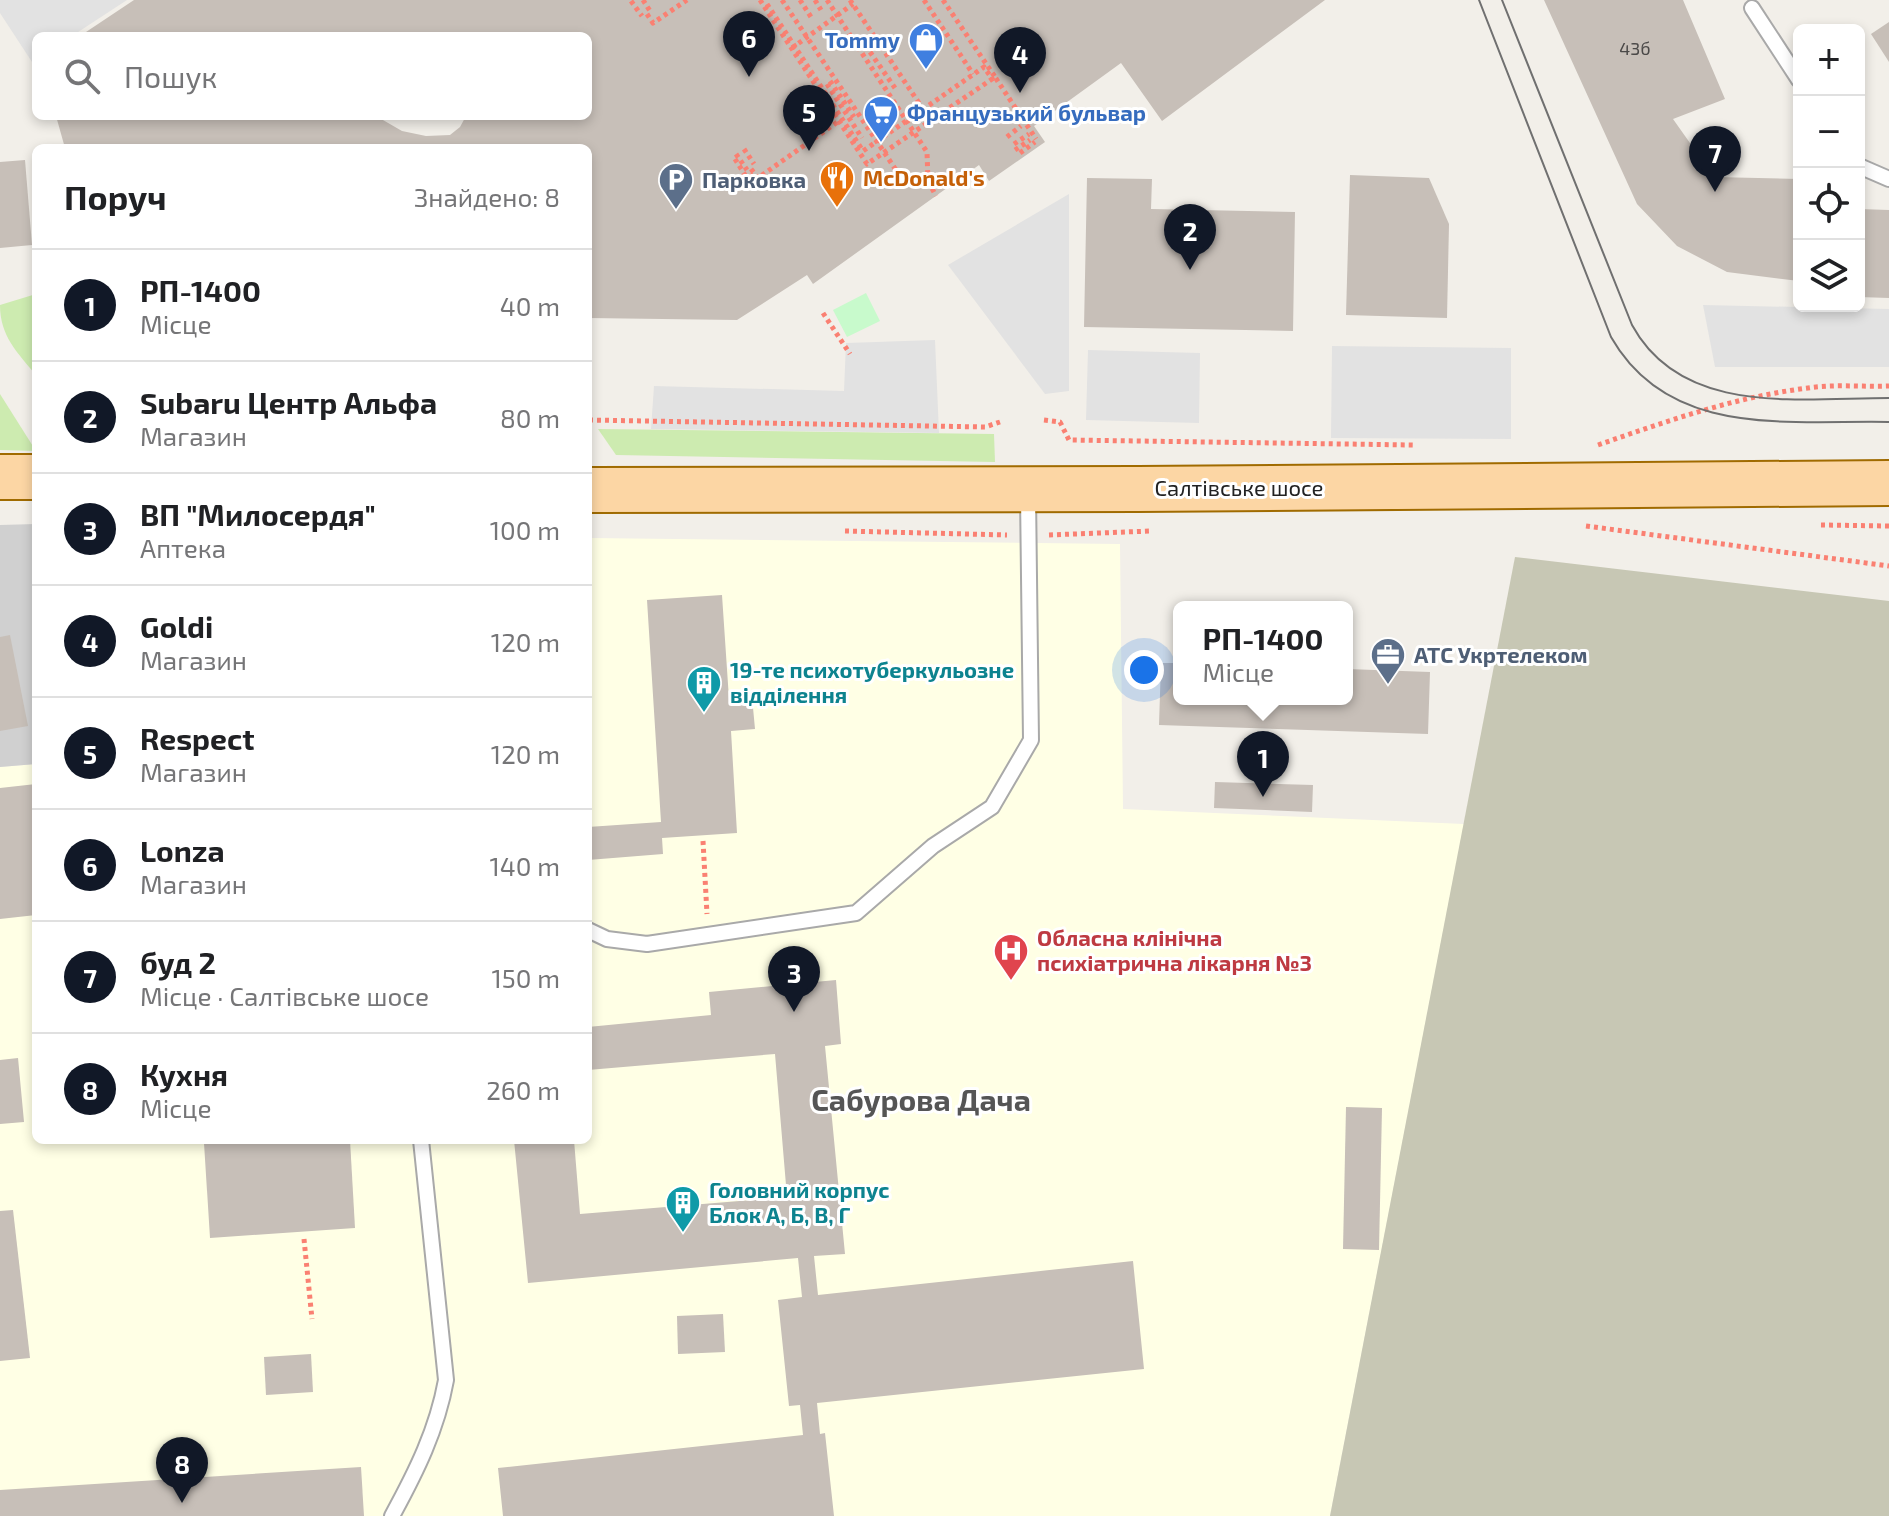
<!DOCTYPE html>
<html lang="uk">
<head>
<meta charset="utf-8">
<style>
  body { margin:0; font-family:"Exo 2",sans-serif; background:#f2f2f2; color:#202124 }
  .controls { position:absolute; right:24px; top:24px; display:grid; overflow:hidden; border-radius:12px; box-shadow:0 4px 12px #0003 }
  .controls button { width:72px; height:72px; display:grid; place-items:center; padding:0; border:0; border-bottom:2px solid #e0e0e0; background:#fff; color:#202124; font:40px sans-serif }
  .you { position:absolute; left:1144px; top:670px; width:28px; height:28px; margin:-20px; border:6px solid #fff; border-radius:50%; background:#1a73e8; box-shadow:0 0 0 12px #1a73e833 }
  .badge { display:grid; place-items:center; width:52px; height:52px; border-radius:50%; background:#111827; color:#fff; font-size:26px; font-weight:700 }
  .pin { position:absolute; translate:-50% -66px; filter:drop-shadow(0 2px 4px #0008) }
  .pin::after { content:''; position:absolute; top:42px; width:28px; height:24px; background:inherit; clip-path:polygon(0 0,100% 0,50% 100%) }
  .popup { position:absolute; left:1173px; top:601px; width:180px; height:104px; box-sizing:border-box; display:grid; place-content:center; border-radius:12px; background:#fff; filter:drop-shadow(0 2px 6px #0005); font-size:26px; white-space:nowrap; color:#757577 }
  .popup b { font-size:30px; color:#202124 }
  .popup::after { content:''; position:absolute; left:50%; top:100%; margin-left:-16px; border:16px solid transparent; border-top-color:#fff }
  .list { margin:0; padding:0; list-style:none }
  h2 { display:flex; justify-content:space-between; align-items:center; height:104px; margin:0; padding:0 32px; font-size:34px }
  h2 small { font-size:26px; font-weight:400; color:#757577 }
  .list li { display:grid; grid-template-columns:52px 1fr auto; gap:24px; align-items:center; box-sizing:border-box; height:112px; padding:0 32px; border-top:2px solid #e0e0e0 }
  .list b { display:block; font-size:30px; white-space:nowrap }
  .list p { margin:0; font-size:26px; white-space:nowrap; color:#757577 }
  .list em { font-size:26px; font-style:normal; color:#757577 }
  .icon { flex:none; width:44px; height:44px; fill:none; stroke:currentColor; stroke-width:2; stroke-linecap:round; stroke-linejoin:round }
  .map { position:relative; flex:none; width:1889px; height:1516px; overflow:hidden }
  .search { position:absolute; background:#fff; box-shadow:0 4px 12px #0003; left:32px; top:32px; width:560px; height:88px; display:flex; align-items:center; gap:20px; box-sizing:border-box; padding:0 28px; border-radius:12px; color:#757577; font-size:30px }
  .panel { position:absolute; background:#fff; box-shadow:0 4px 12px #0003; left:32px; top:144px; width:560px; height:1000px; border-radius:12px }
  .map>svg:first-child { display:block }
</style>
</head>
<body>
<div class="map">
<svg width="1889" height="1516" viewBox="0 0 1889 1516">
  <rect width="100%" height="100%" fill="#f2efe9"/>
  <path fill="#ffffe5" d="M588,538L1120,544L1123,809L1464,824L1330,1516H0V767L36,764V1140H588Z"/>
  <path fill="#d0d0d0" d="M36,524V764L0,767V525Z"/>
  <path fill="#c7c7b4" d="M1515,557L1889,601V1516H1330Z"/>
  <g fill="#cdebb0">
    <path d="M36,294V375C17,352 0,336 0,305Z"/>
    <path d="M0,394L36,451L0,450Z"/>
    <path d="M598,429L994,434L995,462L616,455Z"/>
  </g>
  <path fill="#c8facc" d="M866,293L880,321L847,337L833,310Z"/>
  <g fill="#e2e2e2">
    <path d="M0,0H127L72,36H36V60L32,62L0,13Z"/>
    <path d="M1069,194V391L1045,394L948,265Z"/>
    <path d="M1703,305L1889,309V367H1715Z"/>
    <path d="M935,340L939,433L651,429L654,386L844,391L846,343Z"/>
    <path d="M1332,346L1511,348V439L1331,438Z"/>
    <path d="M1088,350L1200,353L1199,423L1086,420Z"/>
  </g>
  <g fill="#c7bfb8">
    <path d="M134,0H1325L1162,121L1121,63L1034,126L1045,142L989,181L979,165L813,284L807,275L737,320L588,318V148H65L56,116H376L402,131L426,136L450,135L460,127L466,116H588V36H80Z"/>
    <path d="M1544,0H1683L1725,99L1673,119L1714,177L1799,179V281L1727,272L1677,246L1637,204Z"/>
    <path d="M1889,22V62L1871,34Z"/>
    <path d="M25,160L32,245L0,248V162Z"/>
    <path d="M1350,175L1429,178L1449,224L1447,318L1346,315Z"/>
    <path d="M1087,178L1152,179L1151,209L1295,212L1293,331L1084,327Z"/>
    <path d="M1859,209L1889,210V298L1859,297Z"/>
    <path d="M722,595L729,699L752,697L755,729L731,731L737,833L662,838L663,854L588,860V827L661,822L647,600Z"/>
    <path d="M10,635L28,726L0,731V637Z"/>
    <path d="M1161,663H1179V699H1347V669L1430,672L1428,734L1159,725Z"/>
    <path d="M1215,782L1313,785L1312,812L1214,808Z"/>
    <path d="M36,784V915L0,919V788Z"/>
    <path d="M836,980L841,1044L825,1046L845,1254L814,1256L818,1295L1133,1261L1144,1369L817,1403L820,1434L825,1433L834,1516H503L498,1468L803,1435L800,1405L789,1406L778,1300L802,1297L798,1258L528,1283L514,1140H574L580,1214L787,1197L775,1054L588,1070V1027L711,1015L709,992Z"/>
    <path d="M18,1058L24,1122L0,1124V1060Z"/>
    <path d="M1346,1107L1382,1108L1379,1250L1343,1249Z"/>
    <path d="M245,1140H350L355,1228L210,1238L204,1143Z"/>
    <path d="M13,1210L30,1358L0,1361V1211Z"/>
    <path d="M723,1314L725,1352L678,1354L677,1316Z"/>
    <path d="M311,1354L313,1392L266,1395L264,1357Z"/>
    <path d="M361,1467L364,1516H0V1490Z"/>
  </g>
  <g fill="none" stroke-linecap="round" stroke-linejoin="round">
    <defs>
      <g id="lane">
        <path d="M1752,8L1799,80"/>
        <path d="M1859,166L1889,179"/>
        <path d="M588,930L607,939L647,944L856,913L933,846L992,807L1031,740L1028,495"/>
        <path d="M392,1516C416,1472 437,1430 446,1380L421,1140"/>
      </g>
      <g id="primary">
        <path d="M0,477H36"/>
        <path d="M588,490L1138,489L1889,483"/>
      </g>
    </defs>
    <use href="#lane" stroke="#a9a9a9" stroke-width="18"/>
    <use href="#primary" stroke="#a06b00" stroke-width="48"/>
    <g stroke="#fa8072" stroke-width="5" stroke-dasharray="4 4" stroke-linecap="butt">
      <path d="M643,0L650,11"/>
      <path d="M760,0L867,164L995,77L1036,139"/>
      <path d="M782,0L898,173L928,181L936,196"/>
      <path d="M800,0L811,17"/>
      <path d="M815,0L821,10"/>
      <path d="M827,0L927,152L928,181"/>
      <path d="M850,0L931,121"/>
      <path d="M924,0L973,74"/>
      <path d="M943,0L995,77"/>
      <path d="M631,1L642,16"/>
      <path d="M767,4L863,151L984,67L993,80"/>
      <path d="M647,14L653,23L687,0"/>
      <path d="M792,48L853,4"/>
      <path d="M870,52L895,88"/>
      <path d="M830,81L854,117"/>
      <path d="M827,84L862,138"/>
      <path d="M1007,137L1021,126"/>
      <path d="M1014,144L1029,134"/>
      <path d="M744,149L754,164"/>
      <path d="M1015,150L1030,140"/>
      <path d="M1020,153L1035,142"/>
      <path d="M736,154L747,170"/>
      <path d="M735,159L745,175"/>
      <path d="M751,169L758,178L839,121"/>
      <path d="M750,174L756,183L761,180"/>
      <path d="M823,313L850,354"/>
      <path d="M589,420L985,427L1000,422"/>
      <path d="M1044,420L1060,422L1069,440L1413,445"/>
      <path d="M1598,445C1667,421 1735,397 1808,388C1834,384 1862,387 1889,386"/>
      <path d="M1821,525L1889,526"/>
      <path d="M1586,526L1889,566"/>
      <path d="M845,531L1007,535"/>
      <path d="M1049,535L1151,531"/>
      <path d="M703,841L707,914"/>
      <path d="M304,1239L312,1319"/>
    </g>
    <use href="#lane" stroke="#fff" stroke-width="14"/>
    <use href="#primary" stroke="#fcd6a4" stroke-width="44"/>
    <g stroke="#707070" stroke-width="2">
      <path d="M1479,0L1611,337C1669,439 1788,420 1889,422"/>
      <path d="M1502,0L1632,325C1682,417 1800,398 1889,398"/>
    </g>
  </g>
  <defs>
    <symbol id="shop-pin" viewBox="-11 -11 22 30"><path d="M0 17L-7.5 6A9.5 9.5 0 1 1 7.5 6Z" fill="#3f7fe0" stroke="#fff"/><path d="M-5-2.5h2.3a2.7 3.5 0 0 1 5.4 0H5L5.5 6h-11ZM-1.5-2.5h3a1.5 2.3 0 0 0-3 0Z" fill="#fff"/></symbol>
    <symbol id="supermarket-pin" viewBox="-11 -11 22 30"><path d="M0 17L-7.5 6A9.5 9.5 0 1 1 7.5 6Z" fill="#3f7fe0" stroke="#fff"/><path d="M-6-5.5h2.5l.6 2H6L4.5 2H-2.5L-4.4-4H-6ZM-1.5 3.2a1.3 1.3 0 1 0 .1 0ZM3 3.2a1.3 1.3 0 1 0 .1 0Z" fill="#fff"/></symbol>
    <symbol id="restaurant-pin" viewBox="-11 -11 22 30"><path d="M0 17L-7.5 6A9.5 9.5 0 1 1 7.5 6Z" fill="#e8710a" stroke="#fff"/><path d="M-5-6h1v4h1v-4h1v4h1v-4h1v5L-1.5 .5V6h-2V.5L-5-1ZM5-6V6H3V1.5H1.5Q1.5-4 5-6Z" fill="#fff"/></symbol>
    <symbol id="parking-pin" viewBox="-11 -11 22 30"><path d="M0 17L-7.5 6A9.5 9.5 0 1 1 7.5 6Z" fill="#5c6f8a" stroke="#fff"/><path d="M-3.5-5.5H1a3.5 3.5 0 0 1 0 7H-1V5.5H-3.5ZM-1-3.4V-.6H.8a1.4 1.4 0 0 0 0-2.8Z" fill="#fff"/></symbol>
    <symbol id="office-pin" viewBox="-11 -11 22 30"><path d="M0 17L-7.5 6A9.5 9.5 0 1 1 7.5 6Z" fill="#5c6f8a" stroke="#fff"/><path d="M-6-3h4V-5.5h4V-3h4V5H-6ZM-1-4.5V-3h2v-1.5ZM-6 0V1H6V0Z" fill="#fff"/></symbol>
    <symbol id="building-pin" viewBox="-11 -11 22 30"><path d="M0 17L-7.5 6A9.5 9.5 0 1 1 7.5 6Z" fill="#0f9aa8" stroke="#fff"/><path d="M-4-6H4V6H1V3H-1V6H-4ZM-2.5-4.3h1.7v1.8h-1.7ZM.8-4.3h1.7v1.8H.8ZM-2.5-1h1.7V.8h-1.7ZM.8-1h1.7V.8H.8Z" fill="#fff"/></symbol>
    <symbol id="hospital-pin" viewBox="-11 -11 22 30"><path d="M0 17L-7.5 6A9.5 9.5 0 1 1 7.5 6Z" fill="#e0444e" stroke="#fff"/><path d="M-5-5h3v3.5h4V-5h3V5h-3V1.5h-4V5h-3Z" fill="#fff"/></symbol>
  </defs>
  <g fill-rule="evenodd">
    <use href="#shop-pin" x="906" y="20" width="40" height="54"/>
    <use href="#supermarket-pin" x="861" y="93" width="40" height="54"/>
    <use href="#restaurant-pin" x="817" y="158" width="40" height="54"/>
    <use href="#parking-pin" x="656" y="160" width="40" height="54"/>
    <use href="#office-pin" x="1368" y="635" width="40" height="54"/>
    <use href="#building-pin" x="684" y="663" width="40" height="54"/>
    <use href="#hospital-pin" x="991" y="931" width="40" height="54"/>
    <use href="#building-pin" x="663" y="1183" width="40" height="54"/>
  </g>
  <g text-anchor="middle" stroke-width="6" stroke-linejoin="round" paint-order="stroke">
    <g font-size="18" fill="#4b4948">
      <text x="1635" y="55">43б</text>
    </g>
    <g font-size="22" font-weight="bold" fill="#366cbe" stroke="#fff" text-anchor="end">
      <text x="900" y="48">Tommy</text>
      <text x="907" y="121" text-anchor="start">Французький бульвар</text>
    </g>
    <g font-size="22" font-weight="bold" fill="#c56008" stroke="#fff" text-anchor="start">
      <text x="863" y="186">McDonald's</text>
    </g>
    <g font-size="22" font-weight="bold" fill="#4e5e75" stroke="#fff" text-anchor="start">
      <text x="702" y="188">Парковка</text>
      <text x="1414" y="663">АТС Укртелеком</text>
    </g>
    <g font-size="22" fill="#222" stroke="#fff">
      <text x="1239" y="496">Салтівське шосе</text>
    </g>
    <g font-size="22" font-weight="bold" fill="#0d838f" stroke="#fff" text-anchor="start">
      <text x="730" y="678">19-те психотуберкульозне<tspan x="730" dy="25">відділення</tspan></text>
      <text x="709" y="1198">Головний корпус<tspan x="709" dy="25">Блок А, Б, В, Г</tspan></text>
    </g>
    <g font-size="22" font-weight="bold" fill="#be3a42" stroke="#fff" text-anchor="start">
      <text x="1037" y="946">Обласна клінічна<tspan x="1037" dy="25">психіатрична лікарня №3</tspan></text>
    </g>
    <g font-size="30" font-weight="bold" fill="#555" stroke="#fff">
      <text x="921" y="1111">Сабурова Дача</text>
    </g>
  </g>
</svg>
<div class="controls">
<button>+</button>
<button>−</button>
<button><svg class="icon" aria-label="locate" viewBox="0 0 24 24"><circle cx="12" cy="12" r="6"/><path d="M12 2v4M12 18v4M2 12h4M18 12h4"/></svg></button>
<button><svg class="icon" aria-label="layers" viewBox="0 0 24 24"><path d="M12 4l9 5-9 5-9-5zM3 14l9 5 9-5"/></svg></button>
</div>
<div class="you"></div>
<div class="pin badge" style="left:1263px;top:797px">1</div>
<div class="popup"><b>РП-1400</b>Місце</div>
<div class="pin badge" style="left:1190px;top:270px">2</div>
<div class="pin badge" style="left:794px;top:1012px">3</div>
<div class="pin badge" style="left:1020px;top:93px">4</div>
<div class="pin badge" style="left:809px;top:151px">5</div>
<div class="pin badge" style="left:749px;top:77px">6</div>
<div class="pin badge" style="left:1715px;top:192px">7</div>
<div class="pin badge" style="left:182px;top:1503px">8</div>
<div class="search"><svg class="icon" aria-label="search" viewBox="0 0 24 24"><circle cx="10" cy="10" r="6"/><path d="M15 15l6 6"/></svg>Пошук</div>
<section class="panel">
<h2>Поруч<small>Знайдено: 8</small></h2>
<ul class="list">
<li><span class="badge">1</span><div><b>РП-1400</b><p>Місце</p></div><em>40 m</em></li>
<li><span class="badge">2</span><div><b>Subaru Центр Альфа</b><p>Магазин</p></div><em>80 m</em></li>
<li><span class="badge">3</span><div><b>ВП &quot;Милосердя&quot;</b><p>Аптека</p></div><em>100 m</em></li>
<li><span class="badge">4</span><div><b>Goldi</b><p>Магазин</p></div><em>120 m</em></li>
<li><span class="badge">5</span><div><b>Respect</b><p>Магазин</p></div><em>120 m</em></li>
<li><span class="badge">6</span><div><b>Lonza</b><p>Магазин</p></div><em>140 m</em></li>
<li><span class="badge">7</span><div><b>буд 2</b><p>Місце · Салтівське шосе</p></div><em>150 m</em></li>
<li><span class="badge">8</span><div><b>Кухня</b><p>Місце</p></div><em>260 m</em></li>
</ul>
</section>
</div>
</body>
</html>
